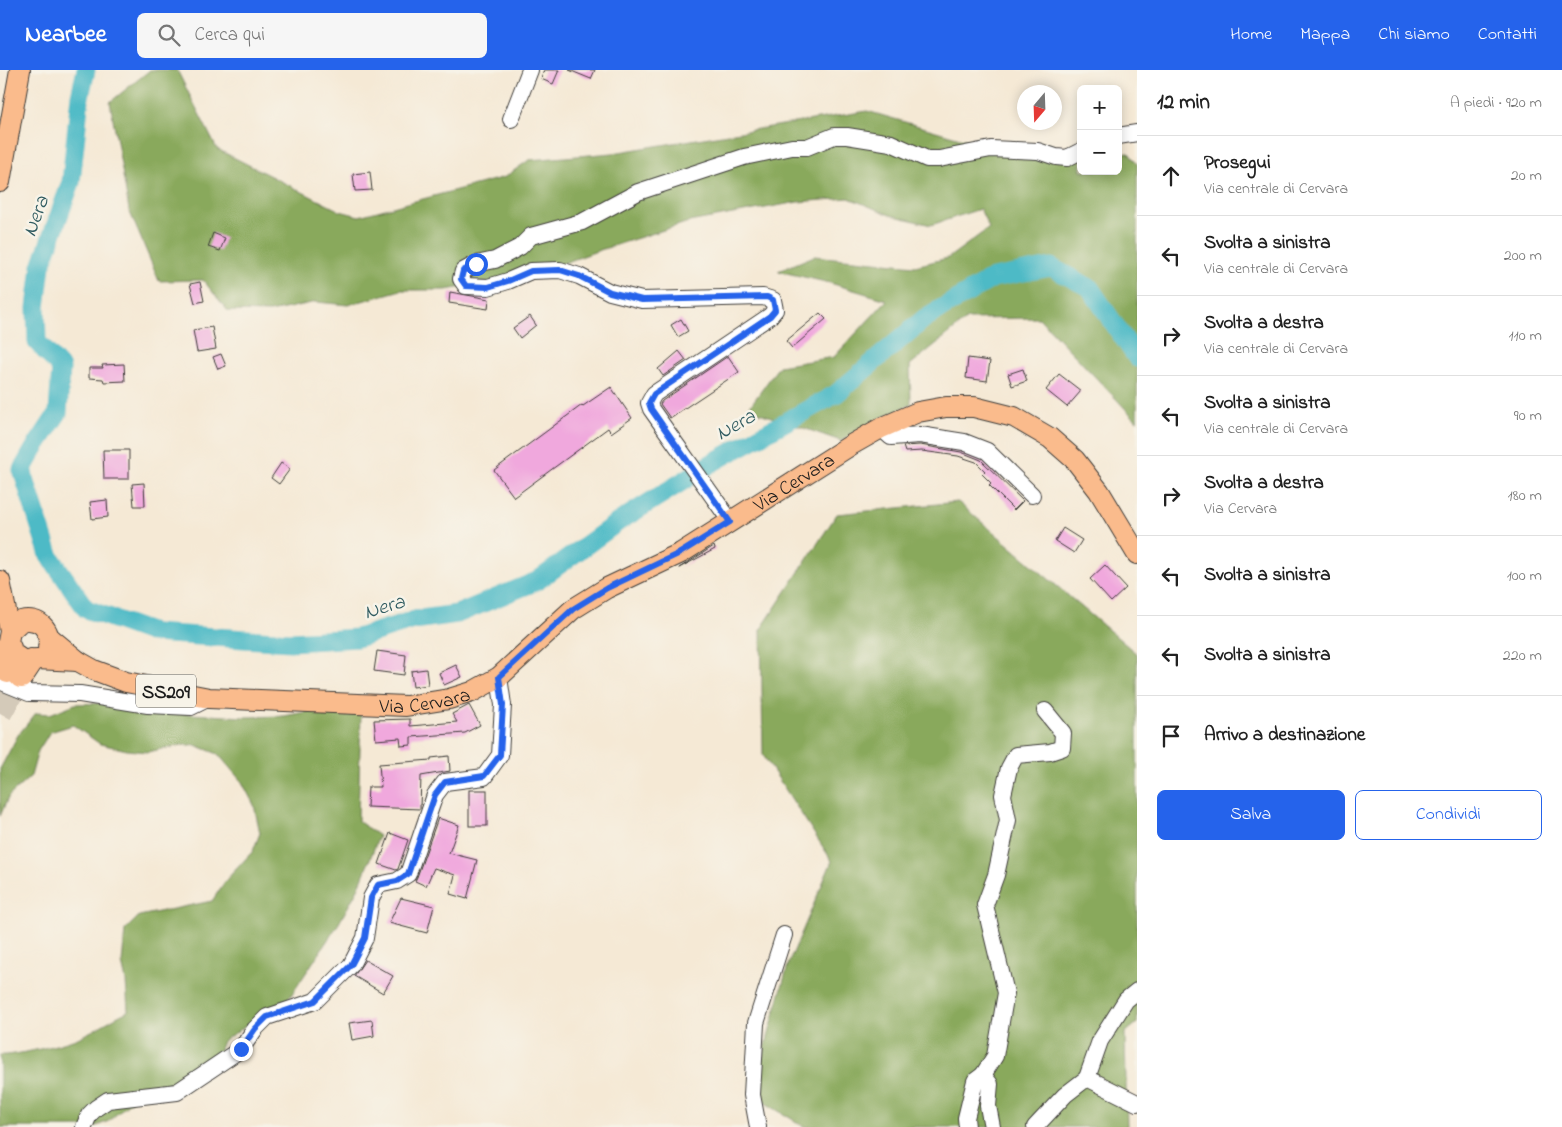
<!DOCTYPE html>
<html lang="it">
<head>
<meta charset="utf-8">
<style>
  body { margin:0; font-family:"Indie Flower",sans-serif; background:#f6f6f6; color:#222 }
  .controls { position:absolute; right:15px; top:15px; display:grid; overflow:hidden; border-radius:8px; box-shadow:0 2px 12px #0003 }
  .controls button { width:45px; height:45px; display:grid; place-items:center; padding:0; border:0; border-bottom:1px solid #e0e0e0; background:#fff; color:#222; font:25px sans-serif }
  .compass { position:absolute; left:1017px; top:15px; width:45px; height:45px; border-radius:50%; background:#fff; box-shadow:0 2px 12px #0003; rotate:199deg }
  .stop { position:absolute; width:15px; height:15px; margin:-11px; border:4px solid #2563eb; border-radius:50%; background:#fff }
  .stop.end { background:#2563eb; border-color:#fff; box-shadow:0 1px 5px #0008 }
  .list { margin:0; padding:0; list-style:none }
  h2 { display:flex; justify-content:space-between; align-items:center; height:65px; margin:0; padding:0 20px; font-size:21px }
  h2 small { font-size:16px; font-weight:400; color:#767676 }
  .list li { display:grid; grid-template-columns:32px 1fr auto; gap:15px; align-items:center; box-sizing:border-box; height:80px; padding:0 20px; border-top:1px solid #e0e0e0 }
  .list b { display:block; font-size:19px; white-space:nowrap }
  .list p { margin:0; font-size:16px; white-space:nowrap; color:#767676 }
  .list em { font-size:16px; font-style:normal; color:#767676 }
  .actions { display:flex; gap:10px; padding:15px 20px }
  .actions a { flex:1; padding:11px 0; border:1px solid #2563eb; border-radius:8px; text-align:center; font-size:18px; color:#2563eb }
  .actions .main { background:#2563eb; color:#fff }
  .icon { flex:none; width:28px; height:28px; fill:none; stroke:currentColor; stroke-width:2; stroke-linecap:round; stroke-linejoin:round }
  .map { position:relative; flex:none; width:1137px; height:1057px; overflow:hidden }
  header { display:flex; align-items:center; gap:30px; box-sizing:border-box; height:70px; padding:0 25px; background:#2563eb; color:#fff }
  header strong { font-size:24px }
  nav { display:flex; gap:28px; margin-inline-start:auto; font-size:18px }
  .search { width:350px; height:45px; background:#f6f6f6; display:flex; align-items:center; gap:12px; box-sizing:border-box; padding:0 18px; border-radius:8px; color:#767676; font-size:19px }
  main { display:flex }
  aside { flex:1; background:#fff }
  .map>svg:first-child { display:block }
</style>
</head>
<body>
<header>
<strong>Nearbee</strong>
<div class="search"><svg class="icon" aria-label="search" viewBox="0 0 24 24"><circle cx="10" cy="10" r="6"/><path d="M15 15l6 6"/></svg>Cerca qui</div>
<nav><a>Home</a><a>Mappa</a><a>Chi siamo</a><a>Contatti</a></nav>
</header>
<main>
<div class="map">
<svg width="1137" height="1057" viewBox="0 0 1137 1057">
  <rect width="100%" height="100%" fill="#f7f3e8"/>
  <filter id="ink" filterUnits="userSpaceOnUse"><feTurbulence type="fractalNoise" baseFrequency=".02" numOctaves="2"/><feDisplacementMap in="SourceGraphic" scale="10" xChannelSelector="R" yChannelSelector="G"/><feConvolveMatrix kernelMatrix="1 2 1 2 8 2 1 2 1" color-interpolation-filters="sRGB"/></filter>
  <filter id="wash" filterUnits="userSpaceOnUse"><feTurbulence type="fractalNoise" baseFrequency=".0096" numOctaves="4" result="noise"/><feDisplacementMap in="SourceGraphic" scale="20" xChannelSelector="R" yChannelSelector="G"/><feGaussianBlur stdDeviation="1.12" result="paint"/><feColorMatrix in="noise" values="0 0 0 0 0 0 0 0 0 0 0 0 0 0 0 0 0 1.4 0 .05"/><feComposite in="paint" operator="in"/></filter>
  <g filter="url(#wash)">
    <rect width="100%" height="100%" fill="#f5e9d5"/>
    <g fill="#89a95c" stroke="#52623c">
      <path d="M150,0H177L217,79L340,141L359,146L505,107L529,90L613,83L867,41L998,79L1081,81V101H1118V82L1129,83L1137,94V351L1039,248L967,249L910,295L911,334L872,352L841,371L748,339L779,296L834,287L887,230L830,213L778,201L814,186L915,196L948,188L989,158L980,139L931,155L890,145L849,128L798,132L689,152L597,181L531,205L446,220H401L348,235L316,232L270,242L228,241L203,210L159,211L129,140L110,32Z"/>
      <path d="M958,432L1137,584V953L1125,963L1127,1057H805L752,1025L788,895L832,791L763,685L761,559L837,444Z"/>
      <path d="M106,633L154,642L244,647L284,646L321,639L361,643L358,751L379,766L359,817L339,853L290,927L223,971L213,998L165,1019L135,1027L109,1051L94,1057H0V985C11,987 69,973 80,967C97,959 111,949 128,941L126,911L122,893L125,860L139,846L212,831L226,810L253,781L260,763L254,735L242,712L218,684L195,675H182L147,682L127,680L100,674L73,655L50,662L38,681L31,706L9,726L0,746V699L18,665L36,643L50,644L75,634Z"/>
    </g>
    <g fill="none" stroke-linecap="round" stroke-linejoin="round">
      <path stroke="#4dbac6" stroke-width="19" d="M86,0L80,26L71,112L41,196L36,238L37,272L61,298L58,343L34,379L22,400L49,485L86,539L153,563L291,572L357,568L414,550L457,544L537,511L618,452L715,391L836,324L925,248L993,208L1051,197L1090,218L1137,288"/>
    </g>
    <g id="blocks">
      <g fill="#f0a8dd">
        <path d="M544,0H559L553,14L541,9Z"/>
        <path d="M569,0H595L591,9Z"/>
        <path d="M370,102L372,120L355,121L353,104Z"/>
        <path d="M213,163L225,168L220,181L208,177Z"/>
        <path d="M200,212L204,231L195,233L190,214Z"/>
        <path d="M450,222L489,229L488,239L449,233Z"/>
        <path d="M820,243L826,249L792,278L786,271Z"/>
        <path d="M530,246L536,255L520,268L513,258Z"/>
        <path d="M681,249L688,261L678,267L671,255Z"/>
        <path d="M212,257L216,279L197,282L193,260Z"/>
        <path d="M679,281L686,290L663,306L658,299Z"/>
        <path d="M221,284L226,296L218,299L213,287Z"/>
        <path d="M728,286L739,302L670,348L660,334L662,331Z"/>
        <path d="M968,288L990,291L987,311L966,308Z"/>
        <path d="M124,294L125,311L104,312L103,309L89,308V298H103L102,295Z"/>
        <path d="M1023,299L1027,311L1012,316L1008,304Z"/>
        <path d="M1059,304L1081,321L1067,337L1046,320Z"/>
        <path d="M611,317L632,348L611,363L608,358L514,427L494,400L582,335L583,336Z"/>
        <path d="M920,375L961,382L981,390L1023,431L1014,440L989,415L991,413L982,404L985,401L976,392L958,386L922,381L905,382L903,376Z"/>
        <path d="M103,380H129V409H104Z"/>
        <path d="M281,393L290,399L279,414L271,408Z"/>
        <path d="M144,413L145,436H134L132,414Z"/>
        <path d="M107,430L108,447L92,449L90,432Z"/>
        <path d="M1063,458L1082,470L1074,483L1055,471Z"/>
        <path d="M714,476L715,479L679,498L687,493Z"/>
        <path d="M1105,495L1126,518L1111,532L1090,509Z"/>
        <path d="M377,581L406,585L404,605L374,601Z"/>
        <path d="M456,595L462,607L444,615L439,603Z"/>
        <path d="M426,599L428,615L413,617L411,601Z"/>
        <path d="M469,635L480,655L465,663L411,667V675L401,676L400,668L376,670L374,650L410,649V656L457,652L452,644Z"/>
        <path d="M449,686L450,701L421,706L420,739L367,737L368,717H381L379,694L431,690V688Z"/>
        <rect x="469" y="720" width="18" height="36"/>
        <path d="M438,748L459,755L449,783L477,790L467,829L450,824L455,805L434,798L426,816L415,811L417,807Z"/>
        <path d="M390,763L408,770L398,799L396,800L379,794Z"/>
        <path d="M401,828L434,836L427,863L389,853Z"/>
        <path d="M365,890L393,906L383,923L354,906Z"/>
        <path d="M372,950L374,966L352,970L349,953Z"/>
      </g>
    </g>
  </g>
  <g filter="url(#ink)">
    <use href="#blocks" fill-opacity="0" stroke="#3d3b38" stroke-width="1"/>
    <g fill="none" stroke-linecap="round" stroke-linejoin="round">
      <path stroke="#d4cab9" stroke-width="24" stroke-dasharray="24 12" stroke-linecap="butt" d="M0,643L21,606"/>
      <defs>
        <g id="minor">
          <path d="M511,49L530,0"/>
          <path d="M1118,66L1137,63"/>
          <path d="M881,358L891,367L920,365L964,372L987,381L1032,425"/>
          <path d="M731,452L651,339L649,333L654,324L770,246L775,240L773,230L763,227L642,230L610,222L579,206L560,200L531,201L508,211L488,217L466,216L461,209L463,201L476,194L495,190L520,177L531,166L582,152L638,122L744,87L792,77H807L834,66H847L891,73L927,89H939L991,79L1038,81L1056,87L1067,88L1081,81"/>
          <path d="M0,609L2,612L29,623L80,624L148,635L191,637L209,628"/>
          <path d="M983,1005L995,986L1006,923L985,835L996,805L1008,750L1003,725L1009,698L1016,685L1050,682L1062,678L1063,663L1045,641"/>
          <path d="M1087,1008L1100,971L1126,930L1137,921"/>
          <path d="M84,1057L89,1045L96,1038L108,1030L177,1022L241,979L255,959L267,947L315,931L351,895L365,868L371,828L378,815L397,811L408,804L435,725L445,712L484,707L500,685L503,635L499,607"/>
          <path d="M758,1057L752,1025L756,953L784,865"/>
          <path d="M967,1057L966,1048L975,1011L983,1005L990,1014L988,1036L992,1057"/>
          <path d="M1035,1057L1065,1025L1087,1008L1137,1033"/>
        </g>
        <g id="major">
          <path d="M0,112L20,0"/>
          <path d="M0,511L10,561L8,572L12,583L21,589L26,591L36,589L78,591"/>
          <path d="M10,561L21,551C39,546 52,560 48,578"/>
          <path id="s1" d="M49,567L78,591L94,600L126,612L209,628L406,636L449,629L472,622L499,607L573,539L607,518L681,483L851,375L881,358L918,342L946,337H974L1014,347L1050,368L1075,390L1099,421L1137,484"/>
        </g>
        <g id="highway">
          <path d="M8,601L9,578"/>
          <path d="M21,606L31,591"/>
        </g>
      </defs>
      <use href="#minor" stroke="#3d3b38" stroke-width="18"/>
      <use href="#major" stroke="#3d3b38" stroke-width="22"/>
      <use href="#highway" stroke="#3d3b38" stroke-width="26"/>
      <use href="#minor" stroke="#fff" stroke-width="16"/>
      <use href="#major" stroke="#fabb8c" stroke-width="20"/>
      <use href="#highway" stroke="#fabb8c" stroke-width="24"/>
    </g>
  </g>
  <g fill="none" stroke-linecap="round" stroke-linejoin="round" filter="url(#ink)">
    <path stroke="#2563eb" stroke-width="6" d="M241,979L255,959L267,947L315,931L351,895L365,868L371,828L378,815L397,811L408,804L435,725L445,712L484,706L500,685L503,635L499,607L573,539L607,518L680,483L730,452L651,339L649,333L654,324L770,246L775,240L773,230L767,227L642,230L610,222L579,206L560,200L531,201L508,211L488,217L466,216L461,209L463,201L476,194"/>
  </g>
  <g text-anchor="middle" stroke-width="5" stroke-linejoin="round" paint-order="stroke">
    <rect fill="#f7f3e8" stroke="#5e5c59" stroke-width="1" x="136" y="604.5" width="60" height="33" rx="4"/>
    <g font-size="19" font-weight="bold" fill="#1c1c1c">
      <text x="166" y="628">SS209</text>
    </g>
    <g font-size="20" fill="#1c1c1c" stroke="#f7f3e8">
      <text dy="7" stroke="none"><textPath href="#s1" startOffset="826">Via Cervara</textPath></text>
      <text dy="7" stroke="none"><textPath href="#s1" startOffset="391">Via Cervara</textPath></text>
    </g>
    <g font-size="21" font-style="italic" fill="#305b60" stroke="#f7f3e8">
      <text transform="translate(35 146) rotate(-70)" y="7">Nera</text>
      <text transform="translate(735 354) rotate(-29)" y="7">Nera</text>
      <text transform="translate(384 536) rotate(-17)" y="7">Nera</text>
    </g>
  </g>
</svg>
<div class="controls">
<button>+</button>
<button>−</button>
</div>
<svg class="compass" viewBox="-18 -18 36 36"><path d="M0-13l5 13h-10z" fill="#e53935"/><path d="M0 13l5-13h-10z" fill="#767676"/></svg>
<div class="stop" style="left:476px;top:194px"></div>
<div class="stop end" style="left:241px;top:979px"></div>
</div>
<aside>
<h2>12 min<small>A piedi · 920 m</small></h2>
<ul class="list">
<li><svg class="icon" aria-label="ahead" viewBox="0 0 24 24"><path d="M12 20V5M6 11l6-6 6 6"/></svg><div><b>Prosegui</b><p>Via centrale di Cervara</p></div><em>20 m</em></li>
<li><svg class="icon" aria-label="left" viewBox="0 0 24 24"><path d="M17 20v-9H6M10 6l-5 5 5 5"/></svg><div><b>Svolta a sinistra</b><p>Via centrale di Cervara</p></div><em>200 m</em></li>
<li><svg class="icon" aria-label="right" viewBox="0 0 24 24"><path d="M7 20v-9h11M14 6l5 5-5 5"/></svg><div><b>Svolta a destra</b><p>Via centrale di Cervara</p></div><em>110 m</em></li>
<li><svg class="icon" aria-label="left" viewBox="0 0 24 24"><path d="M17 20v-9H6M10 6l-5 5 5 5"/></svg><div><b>Svolta a sinistra</b><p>Via centrale di Cervara</p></div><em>90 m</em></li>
<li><svg class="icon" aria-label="right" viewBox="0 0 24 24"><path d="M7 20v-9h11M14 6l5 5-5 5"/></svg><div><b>Svolta a destra</b><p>Via Cervara</p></div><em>180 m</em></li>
<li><svg class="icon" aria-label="left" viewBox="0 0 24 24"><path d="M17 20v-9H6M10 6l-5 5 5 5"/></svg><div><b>Svolta a sinistra</b></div><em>100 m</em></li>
<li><svg class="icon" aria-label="left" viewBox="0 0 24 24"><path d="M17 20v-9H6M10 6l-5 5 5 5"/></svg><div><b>Svolta a sinistra</b></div><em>220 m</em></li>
<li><svg class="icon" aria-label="arrive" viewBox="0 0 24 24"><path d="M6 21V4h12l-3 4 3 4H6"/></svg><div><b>Arrivo a destinazione</b></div></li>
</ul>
<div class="actions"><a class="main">Salva</a><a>Condividi</a></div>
</aside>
</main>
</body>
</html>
